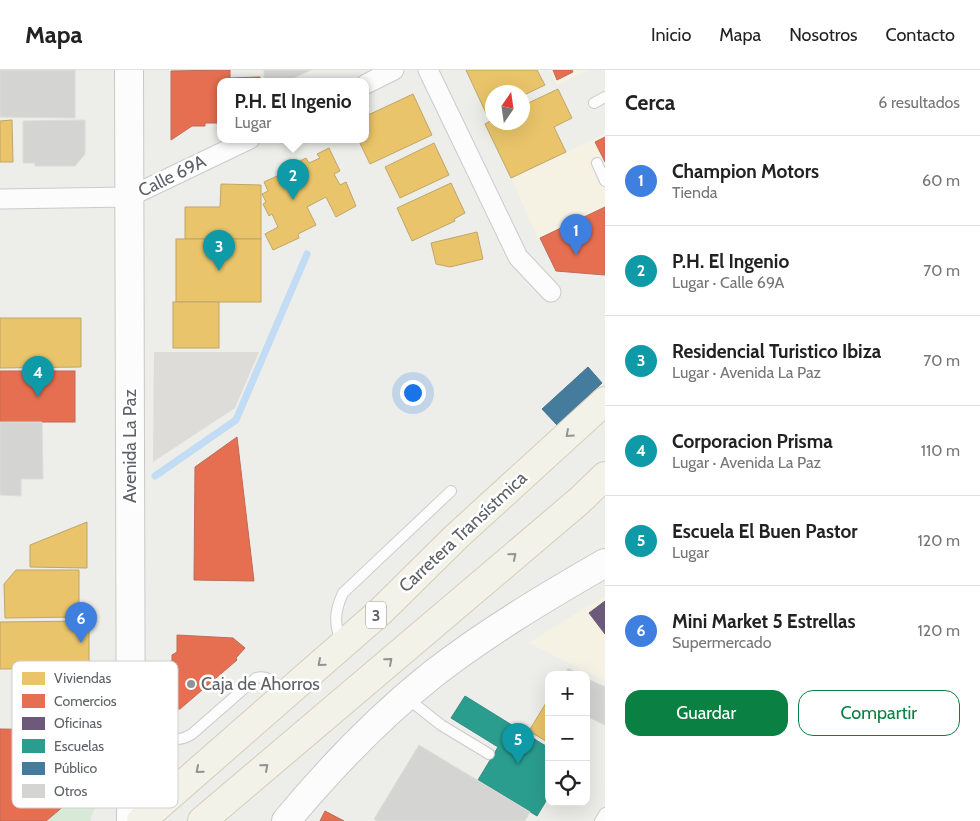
<!DOCTYPE html>
<html lang="es">
<head>
<meta charset="utf-8">
<style>
  body { margin:0; font-family:Cabin,sans-serif; background:#f2f2f2; color:#222 }
  .controls { position:absolute; right:15px; bottom:15px; display:grid; overflow:hidden; border-radius:10px; box-shadow:0 5px 20px #0002 }
  .controls button { width:45px; height:45px; display:grid; place-items:center; padding:0; border:0; border-bottom:1px solid #e0e0e0; background:#fff; color:#222; font:25px sans-serif }
  .compass { position:absolute; left:485px; top:15px; width:45px; height:45px; border-radius:50%; background:#fff; box-shadow:0 5px 20px #0002; rotate:13deg }
  .you { position:absolute; left:412px; top:322px; width:18px; height:18px; margin:-12px; border:4px solid #fff; border-radius:50%; background:#1a73e8; box-shadow:0 0 0 8px #1a73e833 }
  .badge { display:grid; place-items:center; width:32px; height:32px; border-radius:50%; background:#0b8043; color:#fff; font-size:16px; font-weight:700 }
  .pin { position:absolute; translate:-50% -41px; filter:drop-shadow(0 1px 2px #0008) }
  .pin::after { content:''; position:absolute; top:26px; width:18px; height:15px; background:inherit; clip-path:polygon(0 0,100% 0,50% 100%) }
  .popup { position:absolute; left:217px; top:8px; width:152px; height:65px; box-sizing:border-box; display:grid; place-content:center; border-radius:10px; background:#fff; filter:drop-shadow(0 1px 4px #0005); font-size:16px; white-space:nowrap; color:#767676 }
  .popup b { font-size:19px; color:#222 }
  .popup::after { content:''; position:absolute; left:50%; top:100%; margin-left:-10px; border:10px solid transparent; border-top-color:#fff }
  .list { margin:0; padding:0; list-style:none }
  h2 { display:flex; justify-content:space-between; align-items:center; height:65px; margin:0; padding:0 20px; font-size:21px }
  h2 small { font-size:16px; font-weight:400; color:#767676 }
  .list li { display:grid; grid-template-columns:32px 1fr auto; gap:15px; align-items:center; box-sizing:border-box; height:90px; padding:0 20px; border-top:1px solid #e0e0e0 }
  .list b { display:block; font-size:19px; white-space:nowrap }
  .list p { margin:0; font-size:16px; white-space:nowrap; color:#767676 }
  .list em { font-size:16px; font-style:normal; color:#767676 }
  .actions { display:flex; gap:10px; padding:15px 20px }
  .actions a { flex:1; padding:11px 0; border:1px solid #0b8043; border-radius:15px; text-align:center; font-size:18px; color:#0b8043 }
  .actions .main { background:#0b8043; color:#fff }
  .icon { flex:none; width:28px; height:28px; fill:none; stroke:currentColor; stroke-width:2; stroke-linecap:round; stroke-linejoin:round }
  .map { position:relative; flex:none; width:605px; height:751px; overflow:hidden }
  header { display:flex; align-items:center; gap:30px; box-sizing:border-box; height:70px; padding:0 25px; background:#fff; border-bottom:1px solid #e0e0e0 }
  header strong { font-size:24px }
  nav { display:flex; gap:28px; margin-inline-start:auto; font-size:18px }
  main { display:flex }
  aside { flex:1; background:#fff }
  .map>svg:first-child { display:block }
</style>
</head>
<body>
<header>
<strong>Mapa</strong>
<nav><a>Inicio</a><a>Mapa</a><a>Nosotros</a><a>Contacto</a></nav>
</header>
<main>
<div class="map">
<svg width="605" height="751" viewBox="0 0 605 751">
  <rect width="100%" height="100%" fill="#edede9"/>
  <g fill="#f5f2e4">
    <path d="M550,0H588L557,15Z"/>
    <path d="M605,64V137L538,169L511,108Z"/>
    <path d="M605,526V611L529,573L557,555Z"/>
  </g>
  <path fill="#dddcd9" d="M154,282H259L235,338L153,392Z"/>
  <path fill="#d8e9d7" d="M73,712H100L98,730L90,751H46C62,738 74,735 73,712Z"/>
  <g fill="#e9c46a" stroke="#bfa669">
    <path d="M466,0H537L545,15L522,26V22H492V40L486,43Z"/>
    <path d="M558,19L572,48L554,57L566,82L511,108L485,54L492,50V52H522V36Z"/>
    <path d="M413,24L432,65L370,94L358,69H366V46Z"/>
    <path d="M12,50L13,92H0V51Z"/>
    <path d="M434,73L449,105L400,128L385,97Z"/>
    <path d="M329,78L340,101L334,104L340,115L346,112L356,136L336,147L326,127L307,137L316,155L298,164L299,168L273,180L265,164L278,157L272,144L269,146L263,134L266,132L262,124L268,121L264,112L286,102L284,99L306,88L309,93L320,88L317,84Z"/>
    <path d="M451,113L465,143L454,149L455,151L412,171L397,138Z"/>
    <path d="M221,114L261,115V169H185V137H220Z"/>
    <path d="M477,162L483,189L450,197L436,194L431,173Z"/>
    <rect x="176" y="169" width="85" height="63"/>
    <rect x="173" y="232" width="46" height="46"/>
    <path d="M0,248H81V297L0,298Z"/>
    <path d="M87,452V498L30,497V475Z"/>
    <path d="M16,500H79V547L5,548L4,514Z"/>
    <path d="M89,551V598L0,599V552Z"/>
    <path d="M546,633L549,634V673L529,661Z"/>
  </g>
  <g fill="#e76f51" stroke="#be6b57">
    <path d="M230,0V8L260,7V11H220V53H205V56H192L171,70V1Z"/>
    <path d="M553,0H572L573,2L557,10Z"/>
    <path d="M605,67V92L595,72Z"/>
    <path d="M605,137V205L556,201L540,168Z"/>
    <rect x="0" y="301" width="75" height="51"/>
    <path d="M237,367L254,511L194,510L195,397Z"/>
    <path d="M177,565L233,568L245,578L236,588L237,590L180,639H172V585L177,582Z"/>
    <path d="M0,659L61,660L74,672L73,723L71,730L46,751H0Z"/>
    <path d="M325,741L344,751H320Z"/>
  </g>
  <path fill="#6d597a" stroke="#685b74" d="M605,531V564L589,543Z"/>
  <path fill="#2a9d8f" stroke="#3a8b83" d="M465,626L549,678V726L537,746L478,710L498,677L451,648Z"/>
  <path fill="#457b9d" stroke="#4c738c" d="M588,297L602,313L557,355L542,339Z"/>
  <g fill="none" stroke-linecap="round" stroke-linejoin="round">
    <path stroke="#c1dcf4" stroke-width="7" d="M155,406L236,350L307,184"/>
  </g>
  <g fill="#d4d4d2" stroke="#dcdcd8">
    <path d="M0,0H75V48L0,47Z"/>
    <path d="M264,0H311L287,11H264Z"/>
    <path d="M85,50V84L75,96H35V93H23V51Z"/>
    <path d="M0,352H42L43,409H21V426L0,425Z"/>
    <path d="M568,598L581,605H565Z"/>
    <path d="M586,608L605,617V655L586,646Z"/>
    <path d="M419,675L530,742L525,751H377L374,749Z"/>
  </g>
  <g fill="none" stroke-linecap="round" stroke-linejoin="round">
    <defs>
      <g id="service">
        <path d="M594,33L605,27"/>
        <path d="M597,93L605,111"/>
        <path d="M342,574C334,555 334,542 343,523L451,421"/>
        <path d="M407,628L441,655L489,684"/>
        <path d="M132,656C139,656 146,655 152,657C169,663 172,676 192,664L256,608C269,604 277,615 286,623"/>
        <path d="M600,751L605,743"/>
      </g>
      <g id="minor">
        <path d="M428,0L518,187L551,222"/>
        <path d="M366,14L394,0"/>
        <path d="M0,129L129,127L250,69"/>
      </g>
      <g id="secondary">
        <path d="M129,0L131,751"/>
        <path d="M286,751C330,698 379,647 433,604C487,562 546,527 605,493"/>
      </g>
      <g id="primary">
        <path d="M141,751L380,542L457,466L605,331"/>
        <path d="M202,751L579,431L605,406"/>
      </g>
    </defs>
    <use href="#service" stroke="#cacbcb" stroke-width="12"/>
    <use href="#minor" stroke="#cacbcb" stroke-width="21"/>
    <use href="#secondary" stroke="#c9c9c9" stroke-width="30"/>
    <use href="#primary" stroke="#d3ceb9" stroke-width="30"/>
    <use href="#service" stroke="#fcfcfc" stroke-width="10"/>
    <use href="#minor" stroke="#fcfcfc" stroke-width="19"/>
    <use href="#secondary" stroke="#fcfcfc" stroke-width="28"/>
    <use href="#primary" stroke="#f3f2e9" stroke-width="28"/>
  </g>
  <defs><path id="oneway-chevron" d="M-2-3.5L2.5 0L-2 3.5" fill="none" stroke-width="1.6" stroke-linecap="round" stroke-linejoin="round" transform="scale(1.25)"/></defs>
  <g stroke="#929494">
    <use href="#oneway-chevron" transform="translate(569 364) rotate(138)"/>
    <use href="#oneway-chevron" transform="translate(513 486) rotate(-40)"/>
    <use href="#oneway-chevron" transform="translate(389 591) rotate(-41)"/>
    <use href="#oneway-chevron" transform="translate(321 593) rotate(139)"/>
    <use href="#oneway-chevron" transform="translate(265 697) rotate(-41)"/>
    <use href="#oneway-chevron" transform="translate(199 700) rotate(139)"/>
  </g>
  <circle fill="#909294" stroke="#fff" stroke-width="2" cx="191" cy="614" r="5"/>
  <g text-anchor="middle" stroke-width="5" stroke-linejoin="round" paint-order="stroke">
    <rect fill="#fff" stroke="#8e9094" stroke-width="1" x="366" y="531.5" width="20" height="27" rx="4"/>
    <g font-size="16" font-weight="bold" fill="#5e6166">
      <text x="376" y="551">3</text>
    </g>
    <g font-size="18" fill="#5e6166" stroke="#fff">
      <text transform="translate(172 106) rotate(-26)" y="6">Calle 69A</text>
      <text transform="translate(130 376) rotate(-90)" y="6">Avenida La Paz</text>
      <text transform="translate(463 462) rotate(-43)" y="6">Carretera Transístmica</text>
    </g>
    <g font-size="18" fill="#5e6166" stroke="#fff" text-anchor="start">
      <text x="201" y="620">Caja de Ahorros</text>
    </g>
  </g>
  <rect x="12" y="591" width="166" height="147" rx="8" fill="#fff" stroke="#cfd0d1" stroke-width="1"/>
  <rect x="22" y="602" width="23" height="13" fill="#e9c46a"/>
  <rect x="22" y="624" width="23" height="14" fill="#e76f51"/>
  <rect x="22" y="647" width="23" height="13" fill="#6d597a"/>
  <rect x="22" y="669" width="23" height="14" fill="#2a9d8f"/>
  <rect x="22" y="692" width="23" height="13" fill="#457b9d"/>
  <rect x="22" y="714" width="23" height="14" fill="#d4d4d2"/>
  <g font-size="14" fill="#5e6166">
    <text x="54" y="613">Viviendas</text>
    <text x="54" y="636">Comercios</text>
    <text x="54" y="658">Oficinas</text>
    <text x="54" y="681">Escuelas</text>
    <text x="54" y="703">Público</text>
    <text x="54" y="726">Otros</text>
  </g>
</svg>
<div class="controls">
<button>+</button>
<button>−</button>
<button><svg class="icon" aria-label="locate" viewBox="0 0 24 24"><circle cx="12" cy="12" r="6"/><path d="M12 2v4M12 18v4M2 12h4M18 12h4"/></svg></button>
</div>
<svg class="compass" viewBox="-18 -18 36 36"><path d="M0-13l5 13h-10z" fill="#e53935"/><path d="M0 13l5-13h-10z" fill="#767676"/></svg>
<div class="you"></div>
<div class="pin badge" style="left:576px;top:185px;background:#3f7fe0">1</div>
<div class="pin badge" style="left:293px;top:130px;background:#0f9aa8">2</div>
<div class="popup"><b>P.H. El Ingenio</b>Lugar</div>
<div class="pin badge" style="left:219px;top:201px;background:#0f9aa8">3</div>
<div class="pin badge" style="left:38px;top:327px;background:#0f9aa8">4</div>
<div class="pin badge" style="left:518px;top:694px;background:#0f9aa8">5</div>
<div class="pin badge" style="left:81px;top:573px;background:#3f7fe0">6</div>
</div>
<aside>
<h2>Cerca<small>6 resultados</small></h2>
<ul class="list">
<li><span class="badge" style="background:#3f7fe0">1</span><div><b>Champion Motors</b><p>Tienda</p></div><em>60 m</em></li>
<li><span class="badge" style="background:#0f9aa8">2</span><div><b>P.H. El Ingenio</b><p>Lugar · Calle 69A</p></div><em>70 m</em></li>
<li><span class="badge" style="background:#0f9aa8">3</span><div><b>Residencial Turistico Ibiza</b><p>Lugar · Avenida La Paz</p></div><em>70 m</em></li>
<li><span class="badge" style="background:#0f9aa8">4</span><div><b>Corporacion Prisma</b><p>Lugar · Avenida La Paz</p></div><em>110 m</em></li>
<li><span class="badge" style="background:#0f9aa8">5</span><div><b>Escuela El Buen Pastor</b><p>Lugar</p></div><em>120 m</em></li>
<li><span class="badge" style="background:#3f7fe0">6</span><div><b>Mini Market 5 Estrellas</b><p>Supermercado</p></div><em>120 m</em></li>
</ul>
<div class="actions"><a class="main">Guardar</a><a>Compartir</a></div>
</aside>
</main>
</body>
</html>
